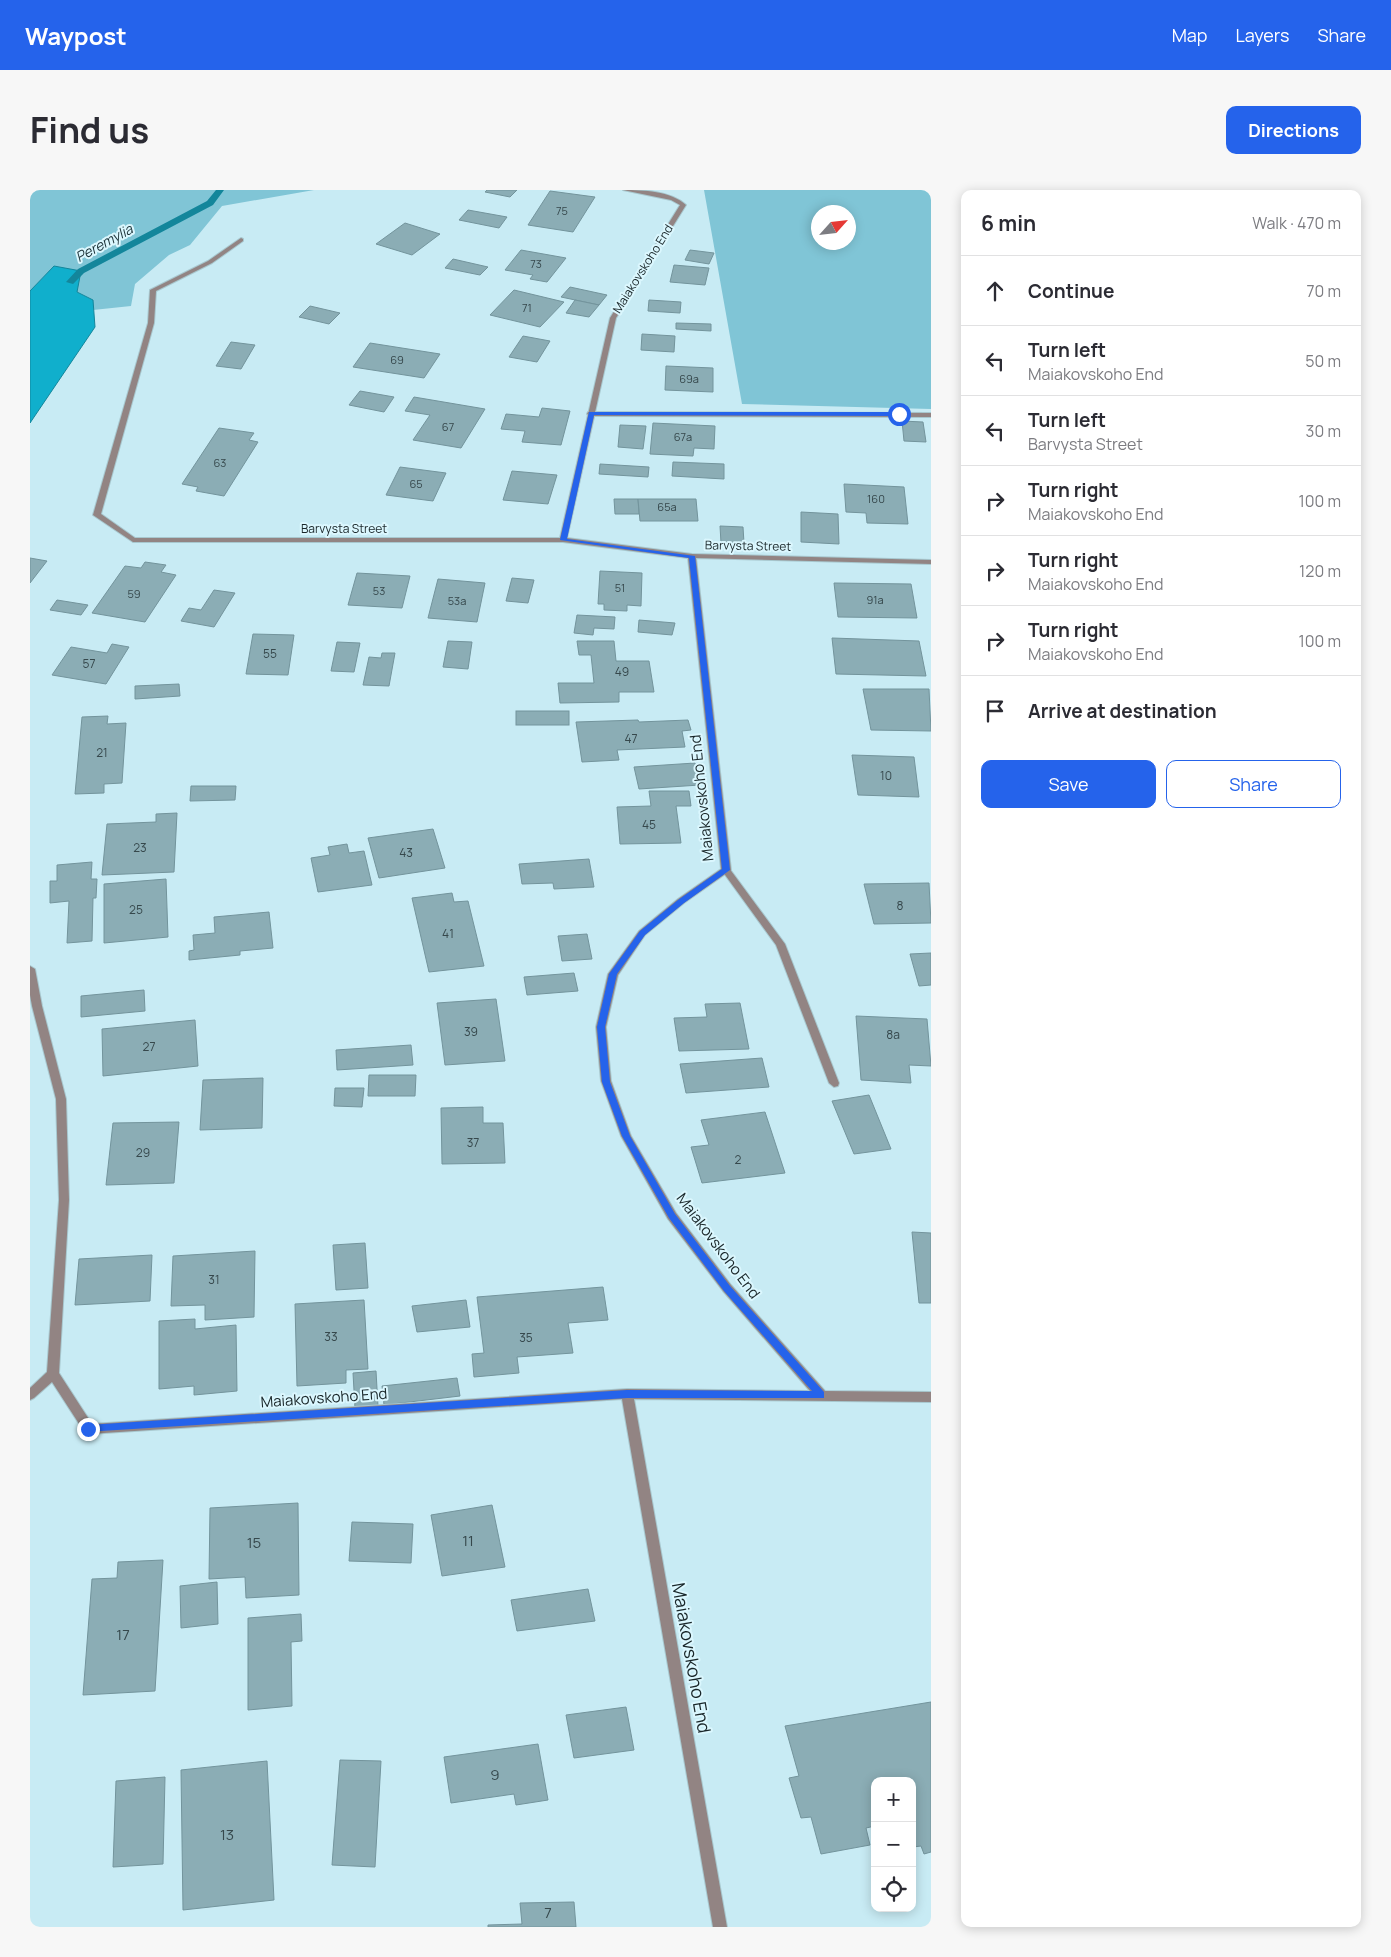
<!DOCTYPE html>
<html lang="en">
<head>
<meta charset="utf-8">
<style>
  body { margin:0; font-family:Manrope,sans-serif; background:#f7f7f7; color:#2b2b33 }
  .controls { position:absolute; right:15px; bottom:15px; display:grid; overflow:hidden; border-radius:10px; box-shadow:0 2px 12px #0003 }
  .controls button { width:45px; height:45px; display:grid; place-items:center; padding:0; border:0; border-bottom:1px solid #e1e1e2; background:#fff; color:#2b2b33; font:25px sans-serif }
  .compass { position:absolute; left:781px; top:15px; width:45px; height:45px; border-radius:50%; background:#fff; box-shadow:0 2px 12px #0003; rotate:63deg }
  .stop { position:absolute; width:15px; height:15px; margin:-11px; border:4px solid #2563eb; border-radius:50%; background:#fff }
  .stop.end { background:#2563eb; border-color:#fff; box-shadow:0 1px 5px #0008 }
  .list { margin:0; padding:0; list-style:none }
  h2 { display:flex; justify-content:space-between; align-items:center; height:65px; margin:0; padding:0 20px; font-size:21px }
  h2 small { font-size:16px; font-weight:400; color:#7c7c81 }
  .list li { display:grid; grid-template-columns:32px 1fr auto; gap:15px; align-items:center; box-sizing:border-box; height:70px; padding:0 20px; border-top:1px solid #e1e1e2 }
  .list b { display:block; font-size:19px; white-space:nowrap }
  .list p { margin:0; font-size:16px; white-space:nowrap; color:#7c7c81 }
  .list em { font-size:16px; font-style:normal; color:#7c7c81 }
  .actions { display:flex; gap:10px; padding:15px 20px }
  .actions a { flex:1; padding:11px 0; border:1px solid #2563eb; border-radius:10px; text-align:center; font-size:18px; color:#2563eb }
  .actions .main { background:#2563eb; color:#fff }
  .icon { flex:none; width:28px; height:28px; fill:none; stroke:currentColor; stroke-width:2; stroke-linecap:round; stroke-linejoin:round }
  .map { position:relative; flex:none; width:901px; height:1737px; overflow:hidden; border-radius:10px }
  header { display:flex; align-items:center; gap:30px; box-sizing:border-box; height:70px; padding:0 25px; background:#2563eb; color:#fff }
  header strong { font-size:24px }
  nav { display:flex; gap:28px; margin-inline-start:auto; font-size:18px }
  .intro { display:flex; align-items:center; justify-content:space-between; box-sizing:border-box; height:120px; padding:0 30px }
  h1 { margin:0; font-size:35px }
  .button { padding:12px 22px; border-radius:10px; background:#2563eb; color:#fff; font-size:18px; font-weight:700 }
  main { display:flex; gap:30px; padding:0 30px }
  aside { flex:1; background:#fff; border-radius:10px; box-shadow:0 2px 12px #0003 }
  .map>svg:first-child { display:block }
</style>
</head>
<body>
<header>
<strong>Waypost</strong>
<nav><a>Map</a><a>Layers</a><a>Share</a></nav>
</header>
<div class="intro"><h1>Find us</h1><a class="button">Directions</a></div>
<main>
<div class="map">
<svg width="901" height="1737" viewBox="0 0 901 1737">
  <rect width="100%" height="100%" fill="#c8ebf4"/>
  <g fill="#80c5d6" fill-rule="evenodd">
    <path d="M0,0H284L192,16L160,55L139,65L105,94L101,116L63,120V110L47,102L24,76L0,101Z"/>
    <path d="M674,0H901V219L712,214ZM788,22H818V52H788Z"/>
  </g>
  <path fill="#10afcc" stroke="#13869b" d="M24,76L51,81L47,102L63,110L65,137L0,233V101Z"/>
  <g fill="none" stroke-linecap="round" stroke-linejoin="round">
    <path fill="#13869b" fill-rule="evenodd" d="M186,0H194L183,15L54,83L43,94L36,92L48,79L177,11Z"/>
  </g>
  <g fill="#8badb5" stroke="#73949c">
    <path d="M457,0H487L480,7L455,2Z"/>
    <path d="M520,1L565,7L543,42L498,35Z"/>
    <path d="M438,20L477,27L469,38L429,30Z"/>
    <path d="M375,33L410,44L382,65L346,54Z"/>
    <path d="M491,60L536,68L517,92L500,89L503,85L475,80Z"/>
    <path d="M660,60L684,63L679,74L655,70Z"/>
    <path d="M423,69L458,77L450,85L415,78Z"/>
    <path d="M644,75L679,78L675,95L640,92Z"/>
    <path d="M540,97L577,105L569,115L531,107Z"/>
    <path d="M484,100L534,112L510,137L460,125Z"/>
    <path d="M545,110L569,115L559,127L536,123Z"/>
    <path d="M619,110L651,112L650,123L618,121Z"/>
    <path d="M280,116L310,123L299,134L269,127Z"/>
    <path d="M646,133L681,134V141L646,139Z"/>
    <path d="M612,144L645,146L644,162L611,160Z"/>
    <path d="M493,146L520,151L507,172L479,167Z"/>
    <path d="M201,152L225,155L211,179L186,176Z"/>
    <path d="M340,153L410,164L394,188L323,177Z"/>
    <path d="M636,176L683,178V202L635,200Z"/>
    <path d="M330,201L364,207L354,222L319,215Z"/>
    <path d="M384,207L455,219L431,258L383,250L400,225L375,221Z"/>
    <path d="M512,218L540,221L531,255L492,252L495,241L471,239L476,224L509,227Z"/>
    <path d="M872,231L893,232L896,252L874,251Z"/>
    <path d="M623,233L685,236L684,259L664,258L663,266L620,264Z"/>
    <path d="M590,235L616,236L613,259L588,257Z"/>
    <path d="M189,238L224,243L219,250L228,252L194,306L166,301L168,297L152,294Z"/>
    <path d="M643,272L694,274V289L642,286Z"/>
    <path d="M570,274L619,277L618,287L569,284Z"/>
    <path d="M370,277L416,283L403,311L356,305Z"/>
    <path d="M482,281L527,285L518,314L473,310Z"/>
    <path d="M814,294L874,297L878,334L837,333L836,323L816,322Z"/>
    <path d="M584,309H608L609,324H585Z"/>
    <path d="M608,309H666L668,331H610Z"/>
    <path d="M771,322L808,324L809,354L771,352Z"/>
    <path d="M690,336L713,337L714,353H691Z"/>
    <path d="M0,368L17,371L0,393Z"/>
    <path d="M115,372L136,375L131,382L146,385L115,432L62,423L95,376L111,378Z"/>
    <path d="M570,381L612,383L611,416L597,415V421L574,420V414H568Z"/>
    <path d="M327,383L380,386L372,418L318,415Z"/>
    <path d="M482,388L504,390L498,413L476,411Z"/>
    <path d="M408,389L455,393L447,432L398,428Z"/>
    <path d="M804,393L881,394L887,428L808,427Z"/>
    <path d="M184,400L205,403L184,437L151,431L159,418L171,420Z"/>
    <path d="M27,410L58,415L51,425L20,420Z"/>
    <path d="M547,425L585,427L584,439L564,438L563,445L544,443Z"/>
    <path d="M609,430L645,433L642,445L608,442Z"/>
    <path d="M223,444L264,445L258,485L216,484Z"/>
    <path d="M802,448L889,451L896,486L806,484Z"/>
    <path d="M418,451L442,452L438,479L413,477Z"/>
    <path d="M547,451H584L586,471H619L624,502H589V512L530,513L528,493H564L561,465H549Z"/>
    <path d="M307,452L330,453L324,482L301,481Z"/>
    <path d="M82,454L99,457L76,494L22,485L41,457L77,463Z"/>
    <path d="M352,463H365L359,496L333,495L339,467L351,468Z"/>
    <path d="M149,494L150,506L105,509V496Z"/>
    <path d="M833,499H899L901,541L841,540Z"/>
    <rect x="486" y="521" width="53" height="14"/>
    <path d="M78,526L77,534L96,533L92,593L74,594V603L45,604L52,527Z"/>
    <path d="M608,530L609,532L658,530L661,540L652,541L655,557L587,560L589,570L552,572L546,532Z"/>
    <path d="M822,565L884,567L889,607L828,605Z"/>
    <path d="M665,573L670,595L609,599L604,577Z"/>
    <path d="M161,596H206L205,610L160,611Z"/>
    <path d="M619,601H659L661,616H646L651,653L590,654L587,617L621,616Z"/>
    <path d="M147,623L144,682L72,685L77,634L126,632V624Z"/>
    <path d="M403,639L415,678L349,688L338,648Z"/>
    <path d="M317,654L319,663L334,661L342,695L288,702L281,668L300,665L298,657Z"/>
    <path d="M559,669L564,697L524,699L523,693L492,694L489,674Z"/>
    <path d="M62,672L61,689H67L66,708H63L62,751L37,753L39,711L20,713V691H27V675Z"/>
    <path d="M136,689L138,747L74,753V694Z"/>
    <path d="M899,693L901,733L844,734L834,694Z"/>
    <path d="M422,703L424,712L438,711L454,776L399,782L382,708Z"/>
    <path d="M239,722L243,758L210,761V765L159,770V761L164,760L163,745L185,743L184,727Z"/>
    <path d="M557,744L562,769L532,771L528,746Z"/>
    <path d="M901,763V795L889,796L880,764Z"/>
    <path d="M544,783L548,801L497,805L494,787Z"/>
    <path d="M114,800L115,821L51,827V806Z"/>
    <path d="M466,809L475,871L415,875L407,813Z"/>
    <path d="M710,813L719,859L649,861L644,828L677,827L675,814Z"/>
    <path d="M826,826L897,829L901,876L879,875L881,893L831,890Z"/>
    <path d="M165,830L168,876L73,886L72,839Z"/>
    <path d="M381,855L383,875L307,880L306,860Z"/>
    <path d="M732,868L739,897L656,903L650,874Z"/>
    <path d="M339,885H386L385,906H338Z"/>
    <path d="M233,888L232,938L170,940L173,890Z"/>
    <path d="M305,898H334L332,917L304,916Z"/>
    <path d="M839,905L861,959L824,964L802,911Z"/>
    <path d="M453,917V933H473L475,973L412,974L411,918Z"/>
    <path d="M735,922L755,983L672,993L661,957L679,955L671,930Z"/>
    <path d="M149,932L144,993L76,995L83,933Z"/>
    <path d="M882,1042L901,1043V1113H889Z"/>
    <path d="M335,1053L338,1098L306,1100L303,1055Z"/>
    <path d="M225,1061L224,1127L175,1130V1115L141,1116L143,1066Z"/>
    <path d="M122,1065L120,1111L45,1115L49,1069Z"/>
    <path d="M573,1097L578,1130L538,1133L543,1163L487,1167L489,1183L444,1187L442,1164L454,1163L447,1107Z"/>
    <path d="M334,1110L338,1179L316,1180V1193L267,1196L265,1114Z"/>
    <path d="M436,1110L440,1137L387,1142L382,1116Z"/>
    <path d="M165,1129V1139L206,1135L207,1201L164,1205V1196L129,1199V1131Z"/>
    <path d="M346,1181L348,1216L325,1218L323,1183Z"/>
    <path d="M427,1188L430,1206L354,1215L352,1196Z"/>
    <path d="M268,1313L269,1405L216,1408L215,1387L179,1389L180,1318Z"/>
    <path d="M462,1315L475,1377L412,1386L401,1325Z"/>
    <path d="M322,1332L383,1334L381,1373L319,1371Z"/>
    <path d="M133,1370L125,1501L53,1505L62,1389L87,1388L88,1372Z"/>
    <path d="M187,1392L188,1434L151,1438L150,1396Z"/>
    <path d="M558,1399L565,1431L487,1441L481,1410Z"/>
    <path d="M271,1424L272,1451L261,1452L262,1516L218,1520V1428Z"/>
    <path d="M901,1512V1662L894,1664L891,1656L883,1657L882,1654V1591H845V1636L836,1638L840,1655L791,1664L781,1627L771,1628L759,1588L769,1586L755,1536Z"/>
    <path d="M596,1517L604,1560L544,1568L536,1525Z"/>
    <path d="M508,1554L518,1610L486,1615L484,1604L421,1613L414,1567Z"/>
    <path d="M310,1570L351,1571L345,1677L302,1675Z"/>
    <path d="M237,1571L244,1710L153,1720L151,1580Z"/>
    <path d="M135,1587L133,1674L83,1677L86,1591Z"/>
    <path d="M544,1712L546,1737H458V1735L492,1734L490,1713Z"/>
  </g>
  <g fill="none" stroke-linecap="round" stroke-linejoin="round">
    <defs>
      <g id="lane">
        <path d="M558,222L901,223V227L561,226L557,224Z"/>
        <path d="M696,677L699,678L755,754L809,893L808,896L804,897L799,893L746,755L693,682L691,680Z"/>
      </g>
      <path id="street" d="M593,0C613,0 641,1 656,15L586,128L537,348L662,364L901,370V374L666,368L701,680L654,713L615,745L588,785L576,837L581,891L601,946L646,1023L701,1095L795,1201L901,1202V1212L604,1209L697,1737H683L592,1209L59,1244L55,1243L22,1192L4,1208L0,1210V1198L17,1182L29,1010L26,909L2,816L0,805V776L5,779L12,816L36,909L39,1010L29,1183L62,1234L597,1199L780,1201L693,1101L638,1029L591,946L571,891L566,837L578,784L609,741L648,709L691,679L658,368L533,352H103L63,325L118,133L120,100L178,71L211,48L213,49V51L182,73L126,101L124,133L71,324L105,348H530L580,128L650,15L641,10Z"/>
    </defs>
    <use href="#lane" stroke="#a8c8cf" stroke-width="2"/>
    <use href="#street" stroke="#a8c8cf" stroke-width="2"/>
    <use href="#lane" fill="#928483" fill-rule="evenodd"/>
    <use href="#street" fill="#928483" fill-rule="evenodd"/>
  </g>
  <path fill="#2563eb" d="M559,222H869L872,224L869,226L564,225L537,349L665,366L700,680L654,713L615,745L587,784L575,837L580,892L600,946L645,1024L700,1096L794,1202V1208H597L55,1242L54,1239L58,1235L597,1200L782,1201L694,1101L639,1028L592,946L572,892L567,837L579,784L610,741L648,710L692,679L659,368L530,350Z"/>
  <g text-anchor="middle" stroke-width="4" stroke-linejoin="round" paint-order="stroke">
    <g font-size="11" fill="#36484c">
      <text x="532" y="25">75</text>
      <text x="506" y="78">73</text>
      <text x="497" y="122">71</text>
      <text x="367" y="174">69</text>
      <text x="659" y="193">69а</text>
      <text x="418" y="241">67</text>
      <text x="653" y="251">67а</text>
      <text x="190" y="277">63</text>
      <text x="386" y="298">65</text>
      <text x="846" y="313">160</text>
      <text x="637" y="321">65а</text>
      <text x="590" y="402">51</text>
      <text x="349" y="405">53</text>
      <text x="104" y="408">59</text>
      <text x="845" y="414">91а</text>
      <text x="427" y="415">53а</text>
    </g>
    <g font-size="12" fill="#192629" stroke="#dbf7fe">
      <text transform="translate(613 79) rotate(-58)" y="4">Maiakovskoho End</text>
      <text x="314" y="343">Barvysta Street</text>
      <text transform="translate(718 356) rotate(1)" y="4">Barvysta Street</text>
    </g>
    <g font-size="12" fill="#36484c">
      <text x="240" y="468">55</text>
      <text x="59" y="478">57</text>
      <text x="592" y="486">49</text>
      <text x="601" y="553">47</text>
      <text x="72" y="567">21</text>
      <text x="856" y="590">10</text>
      <text x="619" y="639">45</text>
      <text x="110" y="662">23</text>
      <text x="376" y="667">43</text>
      <text x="870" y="720">8</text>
      <text x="106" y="724">25</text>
      <text x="418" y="748">41</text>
      <text x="441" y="846">39</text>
      <text x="863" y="849">8а</text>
      <text x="119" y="861">27</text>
      <text x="443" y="957">37</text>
      <text x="113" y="967">29</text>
      <text x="708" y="974">2</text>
      <text x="184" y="1094">31</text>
      <text x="301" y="1151">33</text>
      <text x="496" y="1152">35</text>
    </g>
    <g font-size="14" font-style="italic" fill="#1b3137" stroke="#dbf7fe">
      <text transform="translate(74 53) rotate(-29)" y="5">Peremylia</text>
    </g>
    <g font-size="15" fill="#192629" stroke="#dbf7fe">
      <text transform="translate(672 608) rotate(-96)" y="5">Maiakovskoho End</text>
      <text transform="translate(688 1056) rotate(53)" y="5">Maiakovskoho End</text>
      <text transform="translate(294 1208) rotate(-4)" y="5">Maiakovskoho End</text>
    </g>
    <g font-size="15" fill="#36484c">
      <text x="438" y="1356">11</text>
      <text x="224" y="1358">15</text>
      <text x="93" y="1450">17</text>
      <text x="465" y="1590">9</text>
      <text x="197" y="1650">13</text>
      <text x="518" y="1728">7</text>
    </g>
    <g font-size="18" fill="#192629" stroke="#dbf7fe">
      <text transform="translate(661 1468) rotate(80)" y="6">Maiakovskoho End</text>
    </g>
  </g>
</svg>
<div class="controls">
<button>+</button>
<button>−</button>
<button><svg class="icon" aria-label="locate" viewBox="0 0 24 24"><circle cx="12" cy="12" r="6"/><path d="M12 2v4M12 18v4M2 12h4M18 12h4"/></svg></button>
</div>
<svg class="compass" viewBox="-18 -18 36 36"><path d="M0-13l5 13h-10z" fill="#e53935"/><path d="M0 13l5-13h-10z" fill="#7c7c81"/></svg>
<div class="stop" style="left:869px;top:224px"></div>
<div class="stop end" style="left:58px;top:1239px"></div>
</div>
<aside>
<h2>6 min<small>Walk · 470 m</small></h2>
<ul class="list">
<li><svg class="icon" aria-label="ahead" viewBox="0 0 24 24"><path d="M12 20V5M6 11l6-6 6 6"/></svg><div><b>Continue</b></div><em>70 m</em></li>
<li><svg class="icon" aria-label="left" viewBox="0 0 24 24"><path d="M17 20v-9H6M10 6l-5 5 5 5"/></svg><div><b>Turn left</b><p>Maiakovskoho End</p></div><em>50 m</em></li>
<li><svg class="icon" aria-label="left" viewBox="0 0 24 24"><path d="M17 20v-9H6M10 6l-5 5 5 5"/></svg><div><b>Turn left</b><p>Barvysta Street</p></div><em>30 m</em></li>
<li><svg class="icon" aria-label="right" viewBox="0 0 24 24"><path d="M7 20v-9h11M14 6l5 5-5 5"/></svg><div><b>Turn right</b><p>Maiakovskoho End</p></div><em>100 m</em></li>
<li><svg class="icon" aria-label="right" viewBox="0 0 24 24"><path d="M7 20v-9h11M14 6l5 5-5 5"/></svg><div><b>Turn right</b><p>Maiakovskoho End</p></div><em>120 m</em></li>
<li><svg class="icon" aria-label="right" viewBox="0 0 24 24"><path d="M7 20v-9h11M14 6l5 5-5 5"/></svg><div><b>Turn right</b><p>Maiakovskoho End</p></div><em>100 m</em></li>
<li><svg class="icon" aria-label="arrive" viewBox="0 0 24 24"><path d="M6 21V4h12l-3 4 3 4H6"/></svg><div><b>Arrive at destination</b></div></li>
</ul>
<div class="actions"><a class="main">Save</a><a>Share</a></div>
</aside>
</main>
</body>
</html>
